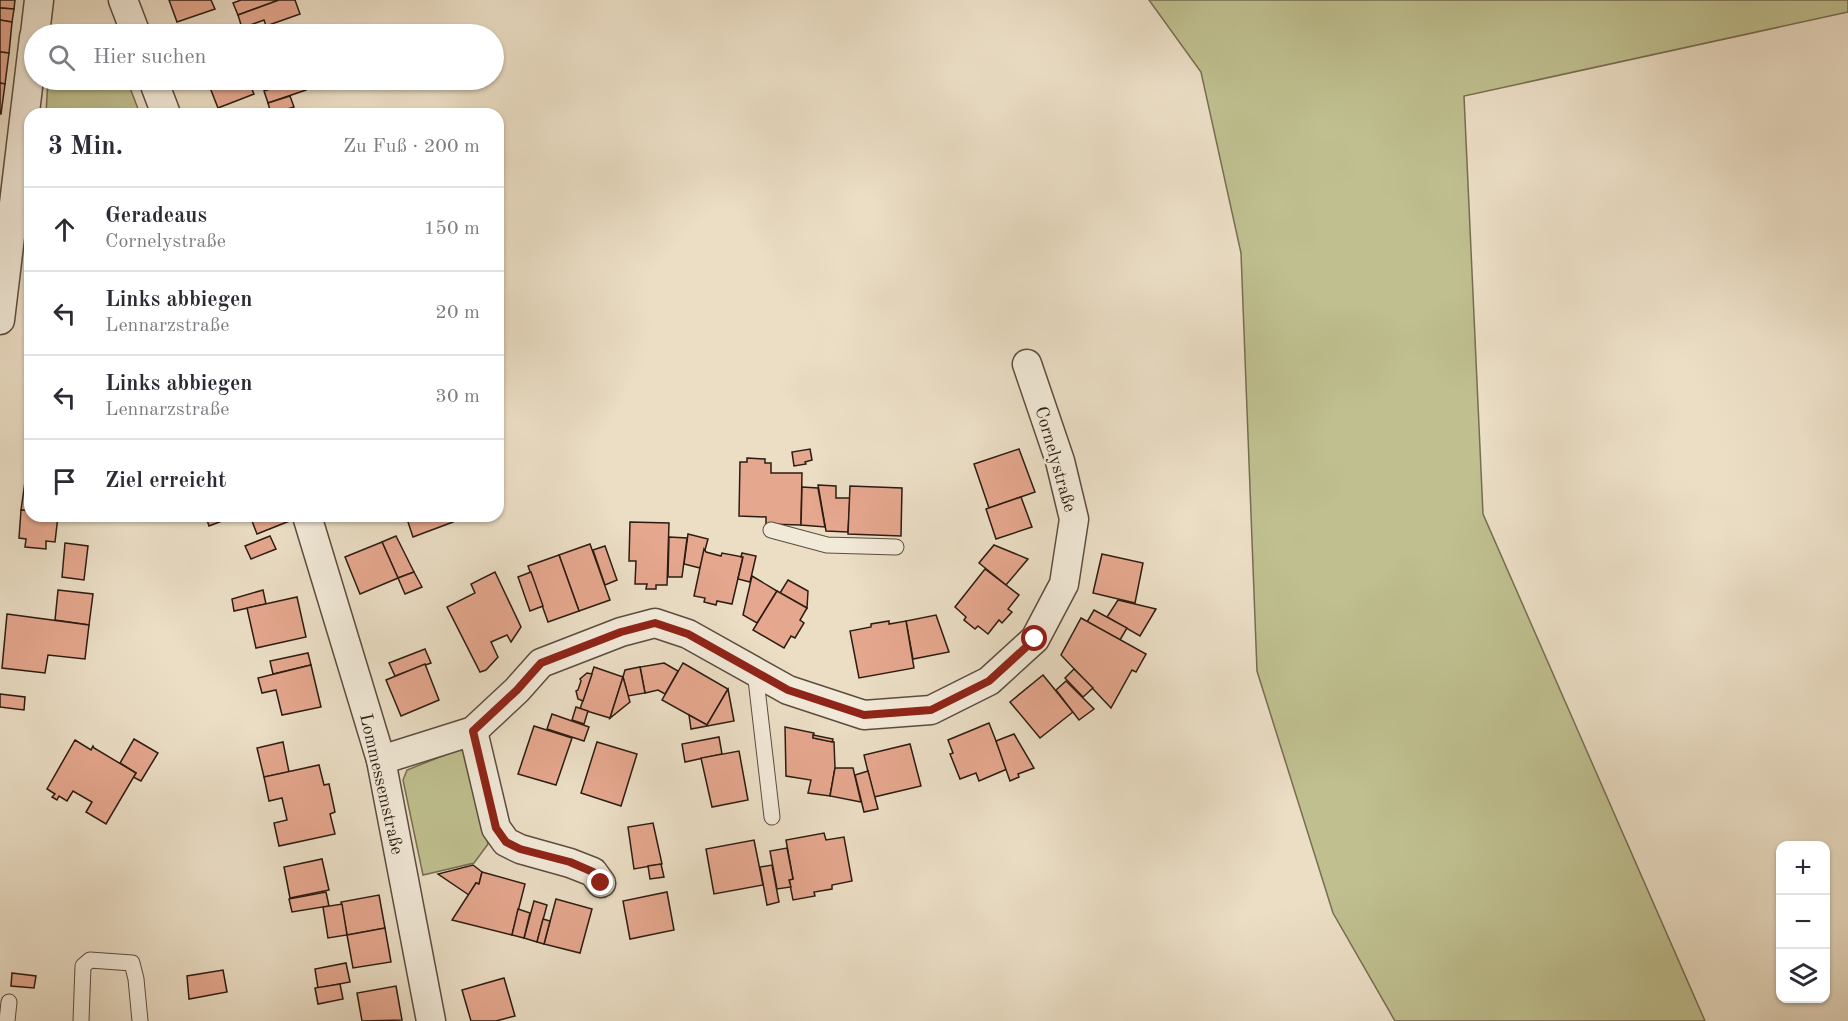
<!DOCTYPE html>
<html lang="de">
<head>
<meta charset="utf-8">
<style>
  body { margin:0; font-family:"Old Standard TT",serif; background:#f7f7f7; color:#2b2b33 }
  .controls { position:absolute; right:18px; bottom:18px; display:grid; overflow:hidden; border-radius:12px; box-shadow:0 2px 4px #0004 }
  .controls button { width:54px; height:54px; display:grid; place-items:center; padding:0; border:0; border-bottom:2px solid #e1e1e2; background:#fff; color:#2b2b33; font:30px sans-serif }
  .stop { position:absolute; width:18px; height:18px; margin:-14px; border:4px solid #8f2418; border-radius:50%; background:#fff }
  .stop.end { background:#8f2418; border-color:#fff; box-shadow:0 2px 6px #0008 }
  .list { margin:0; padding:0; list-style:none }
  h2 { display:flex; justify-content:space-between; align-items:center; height:78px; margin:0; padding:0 24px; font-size:26px }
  h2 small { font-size:20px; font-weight:400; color:#7c7c81 }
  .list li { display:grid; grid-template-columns:39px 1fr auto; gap:18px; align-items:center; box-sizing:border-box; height:84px; padding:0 24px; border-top:2px solid #e1e1e2 }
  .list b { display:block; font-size:22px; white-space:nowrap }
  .list p { margin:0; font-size:20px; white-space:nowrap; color:#7c7c81 }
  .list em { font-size:20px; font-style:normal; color:#7c7c81 }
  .icon { flex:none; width:33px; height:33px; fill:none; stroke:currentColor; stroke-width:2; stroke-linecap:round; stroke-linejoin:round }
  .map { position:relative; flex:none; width:1848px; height:1021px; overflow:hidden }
  .search { position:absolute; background:#fff; box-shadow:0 2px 4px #0004; left:24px; top:24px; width:480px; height:66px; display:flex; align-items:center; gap:15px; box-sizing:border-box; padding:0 21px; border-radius:33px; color:#7c7c81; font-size:22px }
  .panel { position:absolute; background:#fff; box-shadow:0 2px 4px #0004; left:24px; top:108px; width:480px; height:414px; border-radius:18px }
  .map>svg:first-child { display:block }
</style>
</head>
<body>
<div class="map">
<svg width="1848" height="1021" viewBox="0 0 1848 1021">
  <rect width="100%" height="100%" fill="#ebdec5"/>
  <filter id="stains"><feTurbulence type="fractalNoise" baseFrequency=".00333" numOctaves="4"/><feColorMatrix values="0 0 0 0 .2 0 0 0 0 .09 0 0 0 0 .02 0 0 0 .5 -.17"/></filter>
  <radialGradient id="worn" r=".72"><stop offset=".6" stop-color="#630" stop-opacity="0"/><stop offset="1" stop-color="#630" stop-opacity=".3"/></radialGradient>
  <g fill="#bfbf8f" stroke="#766e50" stroke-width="1.5">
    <path d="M1149,0H1848V12L1464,96L1483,514L1705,1021H1395L1333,913L1257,671L1241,253L1201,72Z"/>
    <path d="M48,80H127L140,114H46Z"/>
    <path d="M460,749L465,753L488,844L474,863L423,875L403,780L407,770Z"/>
  </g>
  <g fill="#e5a78e" stroke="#2d1c12" stroke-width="1.5">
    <path d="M0,0H15L14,9L0,8Z"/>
    <path d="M169,0H211L215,9L177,22Z"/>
    <path d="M241,0H279L238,15L233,3Z"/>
    <path d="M279,0H295L300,14L266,26L264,20L242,28L238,15Z"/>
    <path d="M0,8L14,9L12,22L0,20Z"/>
    <path d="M0,20L12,22L9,53L0,52Z"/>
    <path d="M0,52L9,53L5,84L0,83Z"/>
    <path d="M207,80H248L254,94L218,108Z"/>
    <path d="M297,80H302L306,90L268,103L264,91Z"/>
    <path d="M0,83L5,84L1,114H0Z"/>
    <path d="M290,96L294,107L271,114L268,103Z"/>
    <path d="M810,449L812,460L805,462L806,464L794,466L792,452Z"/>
    <path d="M1019,449L1035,492L989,508L974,464Z"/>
    <path d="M28,454H30V483L25,482Z"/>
    <path d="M747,458L765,459V463H771V473H802L801,525L766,524V517L739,516L740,462H747Z"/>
    <path d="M25,482L30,483V511L21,510Z"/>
    <path d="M818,485L836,486V498H850L848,532L826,531Z"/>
    <path d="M850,486L902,488L901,536L848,534Z"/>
    <path d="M802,487L818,488L825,527L801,525Z"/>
    <path d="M1021,497L1032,527L996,539L986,509Z"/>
    <path d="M21,510L30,511V516H58L55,542L46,541V549L25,547L26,539L19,538Z"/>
    <path d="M211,516H235L209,526L207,520L212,519Z"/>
    <path d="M250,516H290L292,520L257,534Z"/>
    <path d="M406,516H450L453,522L413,537Z"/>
    <path d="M630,522L669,523L667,585H656V589H646L647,584H635L636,561H629Z"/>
    <path d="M688,534L708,539L700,568L684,564Z"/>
    <path d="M270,536L276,549L251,559L245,546Z"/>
    <path d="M396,536L414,572L398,578L382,542Z"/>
    <path d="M669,537L687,538L682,577H668Z"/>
    <path d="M382,542L398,578L360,594L345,557Z"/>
    <path d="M65,543L88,546L84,580L62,577Z"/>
    <path d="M590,544L610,600L579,611L559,555Z"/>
    <path d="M994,545L1028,559L1006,585L979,563Z"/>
    <path d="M605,546L617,580L605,585L593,550Z"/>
    <path d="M704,549L706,552L721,556L722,553L743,557L732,604L717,601L716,605L704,602L705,598L694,596Z"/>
    <path d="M742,553L756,556L750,582L738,579L743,557H741Z"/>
    <path d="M1102,554L1143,563L1135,603L1093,593Z"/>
    <path d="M559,555L579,611L548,622L528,566Z"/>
    <path d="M985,569L1019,595L1008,609L1012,612L1002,623L999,620L988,634L978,626L975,629L964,620L966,617L955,607Z"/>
    <path d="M414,572L422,587L405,594L398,578Z"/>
    <path d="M495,572L521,627L511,642L507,635L491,642L498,657L486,670L480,672L447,607L475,593L471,584Z"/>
    <path d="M531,572L543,606L530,611L518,577Z"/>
    <path d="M752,576L777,591L757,623L743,615Z"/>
    <path d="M788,580L808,591L807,608L780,593Z"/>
    <path d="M58,590L93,594L89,625L55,620Z"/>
    <path d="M263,590L266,604L234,611L232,599Z"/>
    <path d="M777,591L807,608L800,620L804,623L795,638L791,636L784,648L753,630Z"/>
    <path d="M297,597L306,637L256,648L247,608Z"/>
    <path d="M1118,600L1156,609L1140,636L1107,617Z"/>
    <path d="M1094,610L1127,628L1120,640L1087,622Z"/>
    <path d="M7,614L89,625L85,659L48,655L45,673L2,668Z"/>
    <path d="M936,615L949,652L913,659L906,621Z"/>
    <path d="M1081,618L1146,654L1136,672L1132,670L1111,708L1061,655Z"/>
    <path d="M889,621V624L906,621L914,668L859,678L850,631L871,627V624Z"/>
    <path d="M425,649L431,663L395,676L389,663Z"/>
    <path d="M308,653L311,665L273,674L270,661Z"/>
    <path d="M664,663L678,671L665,694L658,690L645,693L640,667Z"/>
    <path d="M683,663L728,689L707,725L662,700Z"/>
    <path d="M425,664L439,700L401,716L386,680Z"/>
    <path d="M311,665L321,707L282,715L276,690L262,693L258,678Z"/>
    <path d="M594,667L623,677L610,718L580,709Z"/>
    <path d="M640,667L645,693L628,696L623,677L625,670Z"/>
    <path d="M1074,669L1093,688L1083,697L1065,678Z"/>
    <path d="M587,673L592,674L583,701L578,699L576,691L578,690L581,681L580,679Z"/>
    <path d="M1043,675L1073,712L1040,738L1010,702Z"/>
    <path d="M623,677L630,702L610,718Z"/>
    <path d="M1066,681L1094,709L1079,720L1056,690Z"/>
    <path d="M728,689L734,721L691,729L689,715L707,725Z"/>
    <path d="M0,694L25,697L24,710L0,707Z"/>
    <path d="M576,707L588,711L584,724L572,720Z"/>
    <path d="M552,714L589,727L584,741L547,729Z"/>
    <path d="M989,723L1007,769L979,781L976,773L960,779L950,754L953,753L948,740Z"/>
    <path d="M534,726L572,738L556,785L518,774Z"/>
    <path d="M785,727L814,733L813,738L834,742L835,768L830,796L808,793L811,780L786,776Z"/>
    <path d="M1014,734L1034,768L1018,774L1019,777L1010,781L996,741Z"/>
    <path d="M813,735L833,739L832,742L813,738Z"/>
    <path d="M719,737L722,754L685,762L682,744Z"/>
    <path d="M134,739L158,753L141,781L133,777L136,773L120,763Z"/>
    <path d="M75,740L91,750L93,746L94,748L136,773L106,824L86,812L92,802L73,791L67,801L59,796L57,800L52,797L55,794L47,789Z"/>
    <path d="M283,742L289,772L264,777L257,748Z"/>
    <path d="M597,742L637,754L621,806L581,793Z"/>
    <path d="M910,744L921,786L874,797L864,755Z"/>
    <path d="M739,751L748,800L712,807L701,758Z"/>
    <path d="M319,765L324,785L329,784L335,812L330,814L335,834L279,846L274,823L287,820L282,798L269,801L264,777Z"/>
    <path d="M835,768H853L861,802L830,796Z"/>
    <path d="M868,771L878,809L864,812L855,775Z"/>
    <path d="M653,823L662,864L634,869L628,827Z"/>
    <path d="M824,833L826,840L844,837L852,881L832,885V889L814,892L815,896L793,900L789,880L793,879L786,840Z"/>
    <path d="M754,840L763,885L714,894L706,849Z"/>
    <path d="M787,848L793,879L789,880L791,887L777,889L770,851Z"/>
    <path d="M322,859L329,890L290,898L284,867Z"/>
    <path d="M661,864L664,877L650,879L648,866Z"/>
    <path d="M473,865L482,872L479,884L476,883L469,895L438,874Z"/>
    <path d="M772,865L779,902L767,905L760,867Z"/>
    <path d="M482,872L525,884L512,935L452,920L476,883L479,884Z"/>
    <path d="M326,892L329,906L292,912L289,899Z"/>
    <path d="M667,892L674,930L630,939L623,901Z"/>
    <path d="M379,895L385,928L347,935L341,902Z"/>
    <path d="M556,899L592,909L580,953L544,944Z"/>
    <path d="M534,901L547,905L537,942L524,938Z"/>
    <path d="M342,904L347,935L328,938L323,907Z"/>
    <path d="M518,909L530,913L524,938L512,935Z"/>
    <path d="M543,919L550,921L544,944L537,942Z"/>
    <path d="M385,928L391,962L353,968L347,935Z"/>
    <path d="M346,963L350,982L318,988L315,969Z"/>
    <path d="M223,970L227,992L189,999L187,976Z"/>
    <path d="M12,973L36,976L34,988L11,986Z"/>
    <path d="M504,978L515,1016L496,1021H471L462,990Z"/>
    <path d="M340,984L343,999L318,1004L315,988Z"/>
    <path d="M396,986L402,1020L362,1021L357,993Z"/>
  </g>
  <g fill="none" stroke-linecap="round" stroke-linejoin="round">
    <defs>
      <g id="lane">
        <path d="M771,530L827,545L896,547"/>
        <path d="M755,671L772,817"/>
        <path d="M7,1021L9,1002"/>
        <path d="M81,1021L83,966L90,960L132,963L136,979L140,1021"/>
      </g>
      <g id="street">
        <path d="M123,0L136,34"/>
        <path d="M35,34L39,0"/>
        <path d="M153,80L166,114"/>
        <path d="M0,320L34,37"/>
        <path d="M307,516L381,760L431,1021"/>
        <path d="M473,731L496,828L506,842L520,849L570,863L593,872L601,883"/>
        <path d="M381,760L473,731L517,690L541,663L621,632L655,623L688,634L788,690L864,715L931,710L989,681L1035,639L1064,584L1074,519L1060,461L1027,364"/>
      </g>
    </defs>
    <use href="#lane" stroke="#5c4c3f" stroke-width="17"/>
    <use href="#street" stroke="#5c4c3f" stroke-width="31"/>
    <use href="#lane" stroke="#f2ead9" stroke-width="15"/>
    <use href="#street" stroke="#f2ead9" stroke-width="28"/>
  </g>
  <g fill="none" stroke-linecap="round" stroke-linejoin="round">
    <path stroke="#8f2418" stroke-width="8" d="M601,883L593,872L570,862L520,849L506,842L496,828L473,731L517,690L541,663L621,632L655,623L688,634L788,690L864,715L931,710L989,681L1035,639"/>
  </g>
  <g text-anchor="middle" stroke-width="5" stroke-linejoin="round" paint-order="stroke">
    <g font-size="18" fill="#2d1c12" stroke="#f2ead9">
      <text transform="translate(1056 459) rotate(74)" y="6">Cornelystraße</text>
      <text transform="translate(382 784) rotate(77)" y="6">Lommessemstraße</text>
    </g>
  </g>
  <rect width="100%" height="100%" filter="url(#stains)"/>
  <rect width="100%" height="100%" fill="url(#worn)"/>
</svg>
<div class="controls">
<button>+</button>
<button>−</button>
<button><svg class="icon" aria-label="layers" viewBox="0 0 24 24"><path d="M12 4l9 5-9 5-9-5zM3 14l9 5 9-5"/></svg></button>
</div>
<div class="stop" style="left:1035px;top:639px"></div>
<div class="stop end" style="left:601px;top:883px"></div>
<div class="search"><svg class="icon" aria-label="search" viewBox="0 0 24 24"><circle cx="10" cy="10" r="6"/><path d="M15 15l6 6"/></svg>Hier suchen</div>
<section class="panel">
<h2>3 Min.<small>Zu Fuß · 200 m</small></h2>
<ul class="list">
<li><svg class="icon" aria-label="ahead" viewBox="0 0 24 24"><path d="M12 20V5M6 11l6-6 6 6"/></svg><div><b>Geradeaus</b><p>Cornelystraße</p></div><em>150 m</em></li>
<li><svg class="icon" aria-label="left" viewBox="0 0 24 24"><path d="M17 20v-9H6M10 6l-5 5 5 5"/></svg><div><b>Links abbiegen</b><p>Lennarzstraße</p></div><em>20 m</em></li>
<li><svg class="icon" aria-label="left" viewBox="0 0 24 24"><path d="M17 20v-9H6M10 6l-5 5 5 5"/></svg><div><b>Links abbiegen</b><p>Lennarzstraße</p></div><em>30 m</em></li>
<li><svg class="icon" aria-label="arrive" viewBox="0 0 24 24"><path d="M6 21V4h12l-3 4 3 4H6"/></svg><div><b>Ziel erreicht</b></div></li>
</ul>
</section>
</div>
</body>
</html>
